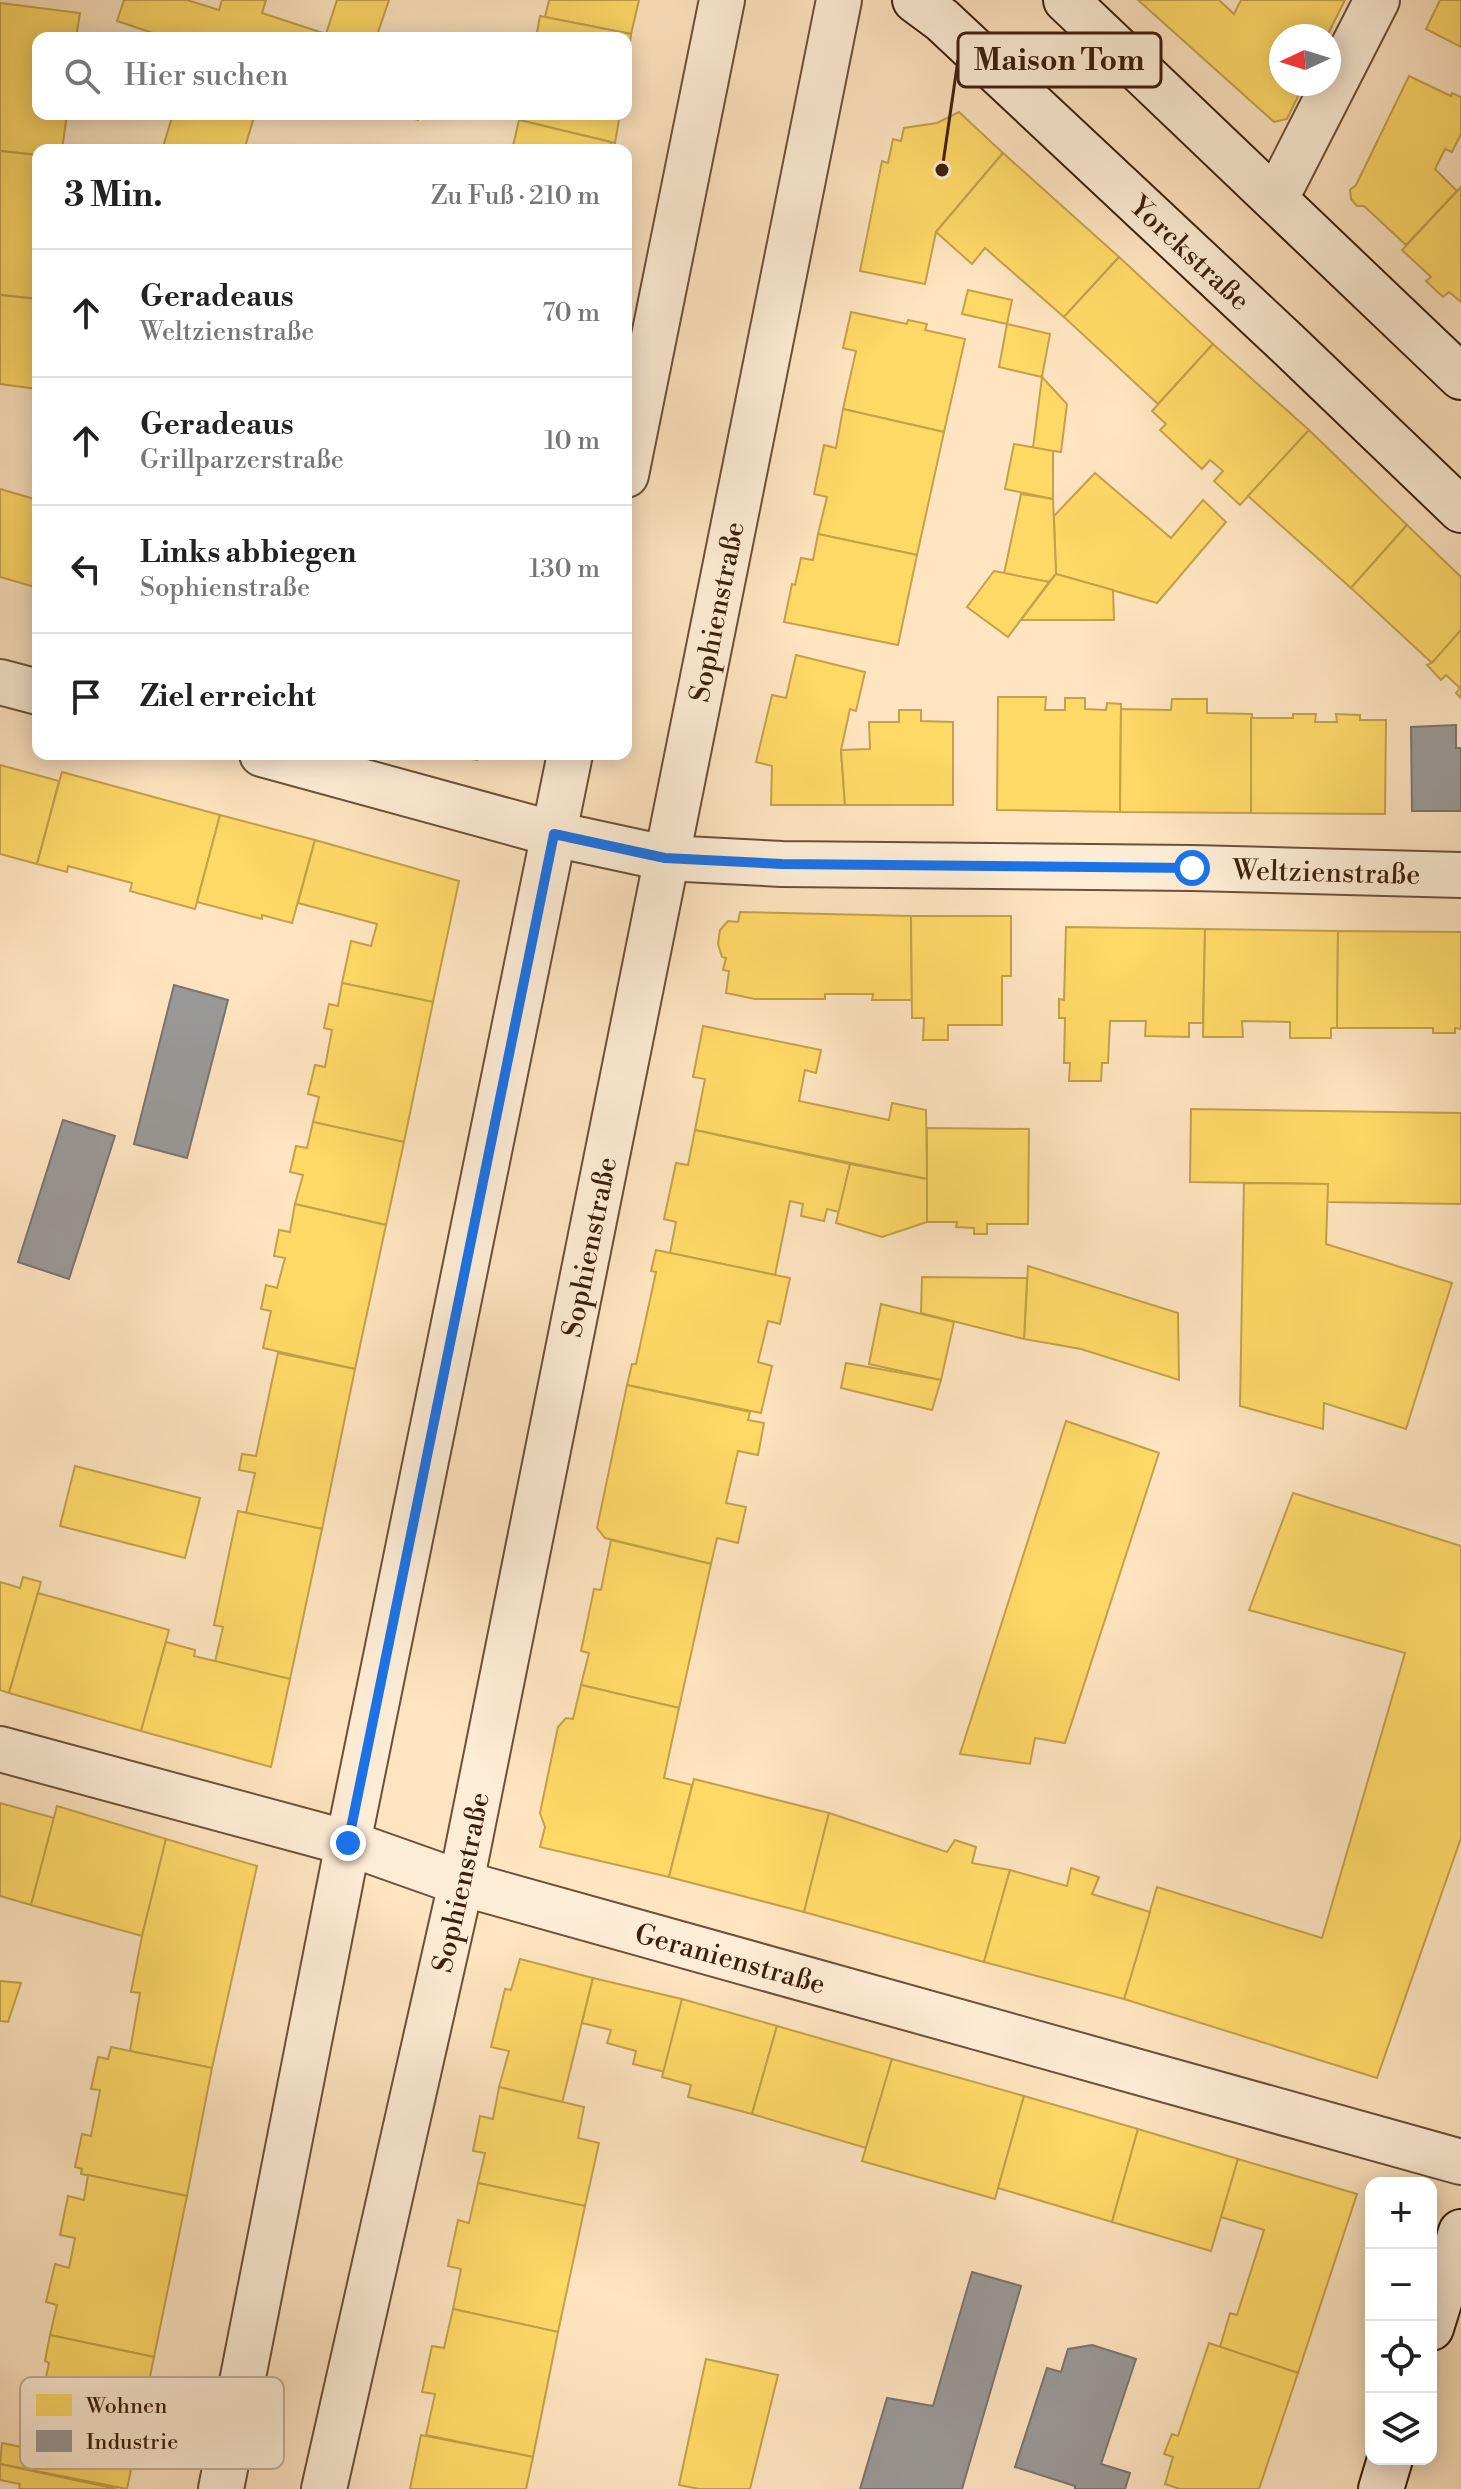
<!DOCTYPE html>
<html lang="de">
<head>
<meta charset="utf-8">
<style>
  body { margin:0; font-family:"Libre Bodoni",serif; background:#f2f2f2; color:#222 }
  .controls { position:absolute; right:24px; bottom:24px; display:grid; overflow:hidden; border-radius:16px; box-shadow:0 4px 20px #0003 }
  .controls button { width:72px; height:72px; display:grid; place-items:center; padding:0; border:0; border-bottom:2px solid #e0e0e0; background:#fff; color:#222; font:40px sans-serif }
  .compass { position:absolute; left:1269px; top:24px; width:72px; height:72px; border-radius:50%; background:#fff; box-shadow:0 4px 20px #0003; rotate:266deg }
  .stop { position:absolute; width:24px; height:24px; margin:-18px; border:6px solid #1a73e8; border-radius:50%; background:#fff }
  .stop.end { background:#1a73e8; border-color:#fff; box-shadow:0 2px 8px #0008 }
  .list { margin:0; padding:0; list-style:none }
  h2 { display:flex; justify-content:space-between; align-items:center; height:104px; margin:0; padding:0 32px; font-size:34px }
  h2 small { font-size:26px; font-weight:400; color:#767676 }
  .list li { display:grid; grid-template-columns:52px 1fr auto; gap:24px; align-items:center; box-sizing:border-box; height:128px; padding:0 32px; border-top:2px solid #e0e0e0 }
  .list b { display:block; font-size:30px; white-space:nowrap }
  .list p { margin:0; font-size:26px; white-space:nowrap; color:#767676 }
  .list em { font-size:26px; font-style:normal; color:#767676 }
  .icon { flex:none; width:44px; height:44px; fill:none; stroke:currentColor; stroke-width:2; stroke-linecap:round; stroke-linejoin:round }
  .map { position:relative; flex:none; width:1461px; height:2489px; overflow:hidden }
  .search { position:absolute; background:#fff; box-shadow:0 4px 20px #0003; left:32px; top:32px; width:600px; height:88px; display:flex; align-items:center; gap:20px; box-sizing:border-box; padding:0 28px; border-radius:16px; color:#767676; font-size:30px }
  .panel { position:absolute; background:#fff; box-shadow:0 4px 20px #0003; left:32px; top:144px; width:600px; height:616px; border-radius:16px }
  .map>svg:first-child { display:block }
</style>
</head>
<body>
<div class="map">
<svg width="1461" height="2489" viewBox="0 0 1461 2489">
  <rect width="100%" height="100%" fill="#fee4c0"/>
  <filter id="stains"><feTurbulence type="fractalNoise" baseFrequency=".0025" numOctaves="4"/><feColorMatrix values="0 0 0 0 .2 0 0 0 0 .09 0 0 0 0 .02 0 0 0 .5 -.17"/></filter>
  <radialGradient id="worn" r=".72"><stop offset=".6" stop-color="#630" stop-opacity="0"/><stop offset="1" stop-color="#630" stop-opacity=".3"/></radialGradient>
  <g fill="#ffd966" stroke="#c4a14b" stroke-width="2">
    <path d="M124,0H187L219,10L222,0H266L262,13L326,34L337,0H389L376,38H168L117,21Z"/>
    <path d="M549,0H639L631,34L545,17Z"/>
    <path d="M1138,0H1219L1234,14L1241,0H1345L1327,36H1281V84H1304L1287,119L1274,122Z"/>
    <path d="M1440,0H1461V47L1426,29Z"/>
    <path d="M0,3L80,13L76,38H38V114H67L62,150H38V155L0,151Z"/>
    <path d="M540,16L631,34L626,78V38H536Z"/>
    <path d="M1409,76L1451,96L1452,93L1461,97V134L1452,152L1445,149L1435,169L1457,191L1406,245L1364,206H1357L1351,199L1350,190L1356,185Z"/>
    <path d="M959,112L1003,153L936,232L925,284L860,271L882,161L888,163L893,139L901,141L904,128L937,123Z"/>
    <path d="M173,114H255L244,150H162Z"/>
    <path d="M399,114H420L418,120Z"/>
    <path d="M520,114H620L615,143L519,120Z"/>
    <path d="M519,120L611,142L610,150H512Z"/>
    <path d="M0,151L38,155V299L0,295Z"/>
    <path d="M1003,153L1119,257L1064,317L985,248L972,264L936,232Z"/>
    <path d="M1461,187V302L1449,292L1443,297L1426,281L1431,277L1402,250Z"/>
    <path d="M1119,257L1213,344L1158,404L1064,317Z"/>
    <path d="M968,290L1012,300L1007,324L962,314Z"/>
    <path d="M0,295L38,299V389L0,384Z"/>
    <path d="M851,312L907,324L908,320L927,324L925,330L965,339L944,432L843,409L856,351L843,348Z"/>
    <path d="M1007,324L1050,334L1042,377L999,367Z"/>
    <path d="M1213,344L1309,430L1240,505L1214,481L1223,471L1210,460L1202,469L1160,430L1166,424L1152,411Z"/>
    <path d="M1042,377L1067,404L1061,452L1033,448Z"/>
    <path d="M843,409L944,432L917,555L818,534L827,497L814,494L824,445L836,448Z"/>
    <path d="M1309,430L1407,525L1351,588L1248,496Z"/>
    <path d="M1014,444L1053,451V499L1005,489Z"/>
    <path d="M1095,473L1171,538L1203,500L1226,522L1157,603L1056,574L1054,516Z"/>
    <path d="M0,489L38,500V588L0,577Z"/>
    <path d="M1021,494L1053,499L1056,574L1049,582L1004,574Z"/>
    <path d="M1407,525L1461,577V630L1432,663L1351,588Z"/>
    <path d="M818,534L917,555L898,645L784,622L792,584L795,585L801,558L813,560Z"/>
    <path d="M994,571L1049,582L1008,637L967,607Z"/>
    <path d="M1056,574L1113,590L1114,620H1021Z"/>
    <path d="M1461,630V698L1456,693L1460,688L1446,675L1441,680L1427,665L1432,663Z"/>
    <path d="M796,655L865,672L856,711L850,709L841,750L845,805H771L772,766L756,762L772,695L786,698Z"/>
    <path d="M998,697H1046L1045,710H1065V698H1085V709L1106,710L1107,703L1121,704L1120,812L997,810Z"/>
    <path d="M1172,699H1207V713L1252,714L1251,813L1120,812L1121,709L1171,710Z"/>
    <path d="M899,710H921V721L953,722V805H845L841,750L870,749L869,722H899Z"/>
    <path d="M1293,714H1316L1315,722H1337L1336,714L1360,715V720H1386L1385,814L1251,813V718H1293Z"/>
    <path d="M449,754H479L477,760Z"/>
    <path d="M0,765L59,781L37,864L0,854Z"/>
    <path d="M62,772L220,815L195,909L130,891L132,883L68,866L67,872L37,864Z"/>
    <path d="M220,815L315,840L292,923L262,915V919L197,902Z"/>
    <path d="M315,840L459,881L433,1002L342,983L351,941L371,946L377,924L298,903Z"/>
    <path d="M740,912L911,916L912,1000H872L873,994H825V999H755L726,993L729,971L723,970L726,958L722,957L718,944L720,930L728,921L738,922Z"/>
    <path d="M911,916H1011V976H1002V1025H948V1040H923L924,1018H912Z"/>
    <path d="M1066,927L1205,929L1203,1023H1189V1037L1145,1036L1146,1021H1110L1108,1063H1102L1101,1081H1069L1070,1063H1064L1065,1018H1059V999L1064,1000Z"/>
    <path d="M1205,929L1338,931L1337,1028H1331V1038H1290V1022L1242,1021L1243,1037H1203Z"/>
    <path d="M1338,931L1461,932V1029L1455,1028V1033H1433V1028H1337Z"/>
    <path d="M342,983L433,1002L404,1142L313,1122L319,1097L308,1094L315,1065L325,1067L332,1030L324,1028L329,1004L338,1006Z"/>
    <path d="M703,1026L821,1050L816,1073L805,1070L799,1101L889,1120L892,1103L926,1110L927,1179L695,1130L705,1079L693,1077Z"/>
    <path d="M1191,1109L1461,1113V1204L1327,1202L1328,1184L1190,1182Z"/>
    <path d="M313,1122L404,1142L386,1225L295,1204L303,1175L290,1172L296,1146L307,1148Z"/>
    <path d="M927,1128L1029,1129L1028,1224H987V1234H974V1228L956,1227L957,1222H927Z"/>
    <path d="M695,1130L850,1164L839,1212L827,1209L824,1221L801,1216L803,1204L790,1201L775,1275L670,1253L676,1222L664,1219L676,1163L688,1165Z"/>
    <path d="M850,1164L927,1179V1222L882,1237L836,1223Z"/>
    <path d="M1244,1183L1328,1184L1326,1244L1452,1283L1406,1429L1324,1403L1323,1429L1240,1406Z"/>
    <path d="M295,1204L386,1225L355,1369L263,1348L271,1311L261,1309L266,1285L277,1288L285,1258L274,1256L279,1230L290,1232Z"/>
    <path d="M656,1250L790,1278L780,1324L768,1321L758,1362L772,1366L761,1413L627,1385L632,1364H636L656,1272L651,1271Z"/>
    <path d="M1028,1266L1178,1313L1179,1380L1081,1349L1024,1339Z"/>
    <path d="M922,1277L1027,1278L1024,1339L921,1313Z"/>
    <path d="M881,1304L954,1322L941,1380L869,1364Z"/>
    <path d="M278,1353L355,1369L322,1529L246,1513L255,1473L239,1470L242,1454L256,1456Z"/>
    <path d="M846,1363L941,1380L932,1410L841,1388Z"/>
    <path d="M627,1385L750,1412L748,1420L764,1423L758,1455L738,1451L726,1503L746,1507L738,1543L717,1538L711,1564L605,1538L597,1528Z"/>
    <path d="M1066,1421L1159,1453L1065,1743L1035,1738L1030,1764L960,1754Z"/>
    <path d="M75,1466L200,1498L185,1558L60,1526Z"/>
    <path d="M1293,1493L1461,1546V1838L1377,2078L1124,1999L1157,1887L1322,1938L1405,1653L1249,1610Z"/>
    <path d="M238,1511L322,1529L290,1679L215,1662L223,1627L214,1625Z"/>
    <path d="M611,1540L711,1564L679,1708L581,1685L589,1653L581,1651L594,1589L601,1590Z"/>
    <path d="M23,1577L41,1582L9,1693L0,1690V1582L20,1588Z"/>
    <path d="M38,1593L169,1630L141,1731L9,1693Z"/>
    <path d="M166,1642L195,1650L194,1656L290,1679L271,1767L141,1731Z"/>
    <path d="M581,1685L679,1708L664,1778L692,1785L669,1877L540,1847L545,1827L540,1813L558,1727L566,1718L573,1719Z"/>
    <path d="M694,1779L829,1813L804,1912L669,1877Z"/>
    <path d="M0,1803L54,1818L31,1905L0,1896Z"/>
    <path d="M57,1806L166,1839L142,1936L31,1905Z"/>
    <path d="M829,1813L947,1852L955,1840L976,1847L972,1863L1010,1870L984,1962L804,1912Z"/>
    <path d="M166,1839L257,1866L212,2068L130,2051L140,1993L131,1992L142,1936Z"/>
    <path d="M1071,1868L1099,1877L1092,1894L1150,1912L1124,1999L984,1962L1010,1870L1067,1886Z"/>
    <path d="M520,1959L593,1978L562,2103L499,2087L509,2051L491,2047L505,1989L511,1990Z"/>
    <path d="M593,1978L682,1999L665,2072L633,2064L636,2051L607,2043L611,2030L582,2023Z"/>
    <path d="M0,1981L21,1983L8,2022L0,2021Z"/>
    <path d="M682,1999L777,2026L752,2114L688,2097L691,2085L662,2077Z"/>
    <path d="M777,2026L892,2059L866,2148L752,2114Z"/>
    <path d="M111,2047L212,2068L187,2196L81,2174L82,2169L75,2167L82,2134L91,2136L100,2090L91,2089L98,2057L108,2059Z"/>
    <path d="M892,2059L1024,2096L995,2199L862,2161Z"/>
    <path d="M499,2087L584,2107L578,2138L599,2143L585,2206L478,2183L485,2153L473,2151L480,2116L493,2119Z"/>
    <path d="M1024,2096L1138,2129L1112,2222L998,2188Z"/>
    <path d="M1138,2129L1238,2159L1211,2251L1112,2222Z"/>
    <path d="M1238,2159L1357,2194L1298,2373L1220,2347L1230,2313L1237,2315L1264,2230L1221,2217Z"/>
    <path d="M88,2175L187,2196L154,2357L50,2335L57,2305L46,2302L55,2264L69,2268L75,2238L60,2235L68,2196L84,2200Z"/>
    <path d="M478,2183L585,2206L558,2332L453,2309L461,2269L448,2266L458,2220L469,2223Z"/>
    <path d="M453,2309L558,2332L533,2457L426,2435L435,2394L422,2392L432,2346L444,2348Z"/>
    <path d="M50,2335L154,2357L127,2489L0,2464L2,2443L27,2448L31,2429L35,2430L49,2363L45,2361Z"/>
    <path d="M1209,2343L1298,2373L1259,2489H1180L1165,2484L1173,2457L1164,2454L1172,2434L1178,2436Z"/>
    <path d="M706,2359L778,2375L750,2489H699L679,2485Z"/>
    <path d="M421,2435L533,2457L526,2489H410Z"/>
    <path d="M0,2464L23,2469L117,2489H19L20,2484L0,2480Z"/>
  </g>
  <g fill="#999" stroke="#7d746f" stroke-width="2">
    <path d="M1456,725V748H1461V811H1412L1411,727Z"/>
    <path d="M174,985L228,1000L187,1158L134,1144Z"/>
    <path d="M63,1120L115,1136L69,1279L18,1262Z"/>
    <path d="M972,2272L1021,2286L962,2489H860L887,2398L933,2406Z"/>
    <path d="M1092,2345L1136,2359L1101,2464L1130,2473L1125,2489H1075V2486L1015,2467L1047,2368L1061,2372L1068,2349Z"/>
  </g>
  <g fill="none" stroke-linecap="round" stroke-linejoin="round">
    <defs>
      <g id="street">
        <path d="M1276,198L1377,0"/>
        <path d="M626,475L722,0"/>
        <path d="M0,682L38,692"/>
        <path id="s1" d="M262,754L554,834L665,858L782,864L1192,868L1461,875"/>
        <path id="s2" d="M0,1749L348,1843L461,1883L1461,2162"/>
        <path d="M221,2489L348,1843L570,754"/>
        <path id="s3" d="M324,2489L461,1883L839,0"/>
      </g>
      <g id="secondary">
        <path id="s4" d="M915,0L942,20L1290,346L1461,510"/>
        <path d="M1066,0L1461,377"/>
        <path d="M1431,2328L1461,2232"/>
        <path d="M1381,2489L1390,2459"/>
      </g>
    </defs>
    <use href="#street" stroke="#6c5039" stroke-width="48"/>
    <use href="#secondary" stroke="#3c1f0c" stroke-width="48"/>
    <use href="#street" stroke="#feedd6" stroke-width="44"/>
    <use href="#secondary" stroke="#feedd6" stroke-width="44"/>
  </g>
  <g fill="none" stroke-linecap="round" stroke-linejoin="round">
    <path stroke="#1a73e8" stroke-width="10" d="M348,1843L554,834L665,858L782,864L1192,868"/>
  </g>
  <g text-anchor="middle" stroke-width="8" stroke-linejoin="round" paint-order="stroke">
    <g font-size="28" fill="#3c1f0c" stroke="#feedd6">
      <text dy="10" stroke="none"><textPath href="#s4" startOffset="374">Yorckstraße</textPath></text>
      <text dy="10" stroke="none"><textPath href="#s3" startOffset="1918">Sophienstraße</textPath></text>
      <text dy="10" stroke="none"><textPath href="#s1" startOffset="1078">Weltzienstraße</textPath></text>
      <text dy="10" stroke="none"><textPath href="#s3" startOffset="1270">Sophienstraße</textPath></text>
      <text dy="10" stroke="none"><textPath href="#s3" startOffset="622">Sophienstraße</textPath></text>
      <text dy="10" stroke="none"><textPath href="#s2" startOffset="760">Geranienstraße</textPath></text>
    </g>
  </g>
  <rect x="20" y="2377" width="264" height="92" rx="12" fill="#feedd6" stroke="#c4af99" stroke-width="2"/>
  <rect x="36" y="2394" width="36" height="22" fill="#ffd966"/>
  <rect x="36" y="2430" width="36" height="22" fill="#999"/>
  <g font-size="22" fill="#3c1f0c">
    <text x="86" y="2413">Wohnen</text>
    <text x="86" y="2449">Industrie</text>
  </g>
  <path fill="none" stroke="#3c1f0c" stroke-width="3" d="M942 170L958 60"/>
  <circle fill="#3c1f0c" stroke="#feedd6" stroke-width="3" cx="942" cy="170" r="8"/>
  <rect fill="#feedd6" stroke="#3c1f0c" stroke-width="3" x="958" y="33" width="203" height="54" rx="8"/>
  <g font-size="30" text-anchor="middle" font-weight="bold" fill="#3c1f0c">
    <text x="1059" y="70">Maison Tom</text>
  </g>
  <rect width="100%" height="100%" filter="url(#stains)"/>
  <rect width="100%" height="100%" fill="url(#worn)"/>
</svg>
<div class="controls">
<button>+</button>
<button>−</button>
<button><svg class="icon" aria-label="locate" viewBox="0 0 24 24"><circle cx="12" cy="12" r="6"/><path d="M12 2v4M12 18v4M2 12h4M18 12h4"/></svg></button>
<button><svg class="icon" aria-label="layers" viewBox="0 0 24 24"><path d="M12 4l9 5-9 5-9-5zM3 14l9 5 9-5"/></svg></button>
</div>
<svg class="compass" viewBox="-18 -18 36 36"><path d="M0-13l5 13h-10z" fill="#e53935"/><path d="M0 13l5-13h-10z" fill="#767676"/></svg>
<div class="stop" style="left:1192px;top:868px"></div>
<div class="stop end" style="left:348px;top:1843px"></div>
<div class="search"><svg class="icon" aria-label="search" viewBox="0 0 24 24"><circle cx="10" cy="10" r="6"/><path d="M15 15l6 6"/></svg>Hier suchen</div>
<section class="panel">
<h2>3 Min.<small>Zu Fuß · 210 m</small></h2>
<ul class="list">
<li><svg class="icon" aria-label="ahead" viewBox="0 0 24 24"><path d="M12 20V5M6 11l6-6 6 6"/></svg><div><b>Geradeaus</b><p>Weltzienstraße</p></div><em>70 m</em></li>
<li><svg class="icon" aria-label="ahead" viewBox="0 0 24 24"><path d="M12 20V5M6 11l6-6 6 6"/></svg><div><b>Geradeaus</b><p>Grillparzerstraße</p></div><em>10 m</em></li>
<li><svg class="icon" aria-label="left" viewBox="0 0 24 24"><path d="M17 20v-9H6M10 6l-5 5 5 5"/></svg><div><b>Links abbiegen</b><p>Sophienstraße</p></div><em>130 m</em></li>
<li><svg class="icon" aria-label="arrive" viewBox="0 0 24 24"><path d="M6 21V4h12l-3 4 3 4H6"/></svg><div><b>Ziel erreicht</b></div></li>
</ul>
</section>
</div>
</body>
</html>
